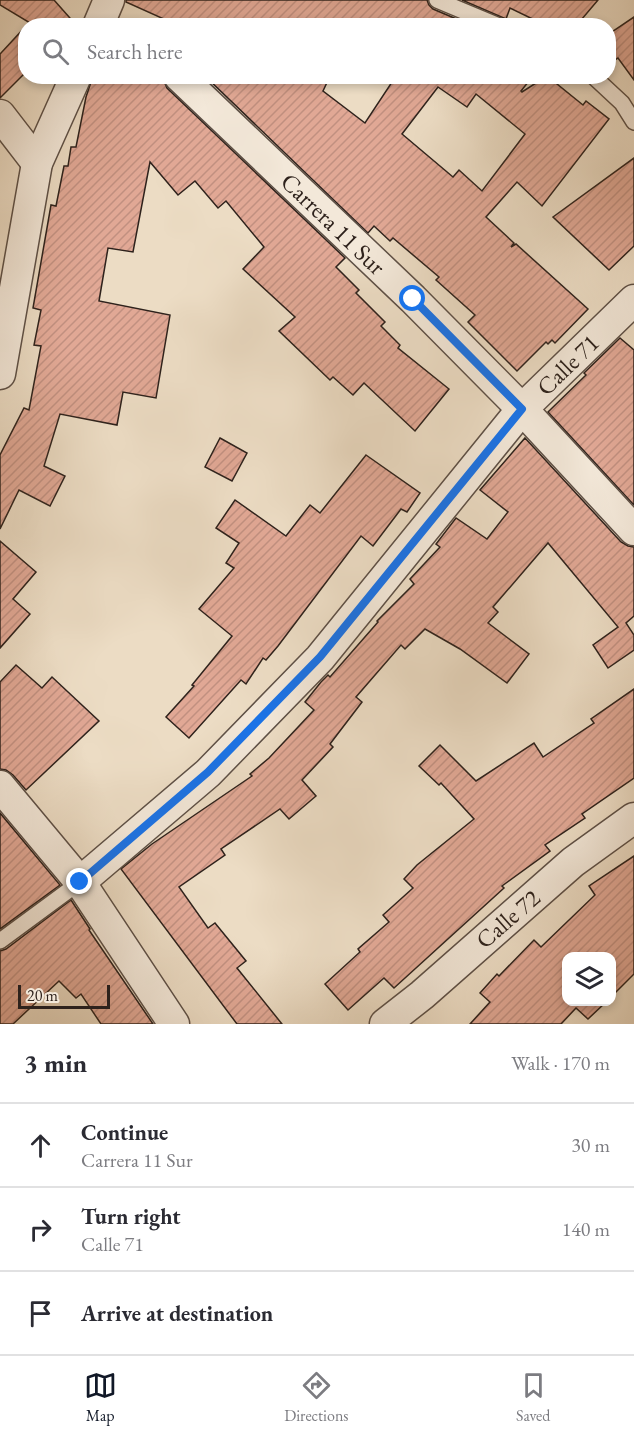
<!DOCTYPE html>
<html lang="en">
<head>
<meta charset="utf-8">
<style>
  body { margin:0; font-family:"EB Garamond",serif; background:#f2f2f3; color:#2b2b33 }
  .controls { position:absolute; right:18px; bottom:18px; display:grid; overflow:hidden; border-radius:12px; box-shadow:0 3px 9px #0003 }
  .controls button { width:54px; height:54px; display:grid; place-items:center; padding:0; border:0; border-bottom:2px solid #e1e1e2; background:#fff; color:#2b2b33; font:30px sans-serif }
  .scale { position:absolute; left:18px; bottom:15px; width:92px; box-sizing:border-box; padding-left:6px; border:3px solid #2e221c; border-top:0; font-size:16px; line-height:21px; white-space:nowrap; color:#2e221c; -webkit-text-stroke:4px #f3e8d9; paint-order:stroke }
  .stop { position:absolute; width:18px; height:18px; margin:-14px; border:4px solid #1a73e8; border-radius:50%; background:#fff }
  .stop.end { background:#1a73e8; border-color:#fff; box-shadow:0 2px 6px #0008 }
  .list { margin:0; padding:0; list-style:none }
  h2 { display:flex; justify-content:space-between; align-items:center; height:78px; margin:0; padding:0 24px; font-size:26px }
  h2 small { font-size:20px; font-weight:400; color:#7c7c81 }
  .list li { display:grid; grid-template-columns:39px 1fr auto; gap:18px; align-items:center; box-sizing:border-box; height:84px; padding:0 24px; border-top:2px solid #e1e1e2 }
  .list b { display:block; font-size:22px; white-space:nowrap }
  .list p { margin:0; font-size:20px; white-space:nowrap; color:#7c7c81 }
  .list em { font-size:20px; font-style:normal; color:#7c7c81 }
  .icon { flex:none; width:33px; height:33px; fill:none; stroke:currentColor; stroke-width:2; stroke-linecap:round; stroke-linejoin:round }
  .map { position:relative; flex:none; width:634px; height:1024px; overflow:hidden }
  .search { position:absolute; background:#fff; box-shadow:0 3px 9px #0003; left:18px; right:18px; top:18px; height:66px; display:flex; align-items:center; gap:15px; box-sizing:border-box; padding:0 21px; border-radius:24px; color:#7c7c81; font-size:22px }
  .sheet { height:330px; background:#fff }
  nav { display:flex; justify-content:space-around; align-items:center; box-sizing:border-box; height:84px; border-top:2px solid #e1e1e2; background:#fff; font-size:16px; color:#7c7c81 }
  nav a { display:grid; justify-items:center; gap:3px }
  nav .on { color:#111827 }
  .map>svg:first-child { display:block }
</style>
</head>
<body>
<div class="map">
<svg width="634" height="1024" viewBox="0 0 634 1024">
  <defs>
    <pattern id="building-hatch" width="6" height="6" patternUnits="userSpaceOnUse" patternTransform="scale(1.5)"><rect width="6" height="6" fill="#e1a895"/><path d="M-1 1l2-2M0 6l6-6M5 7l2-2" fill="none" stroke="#c19080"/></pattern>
  </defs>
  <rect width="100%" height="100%" fill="#ecdcc4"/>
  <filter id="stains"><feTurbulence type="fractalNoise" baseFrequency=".00333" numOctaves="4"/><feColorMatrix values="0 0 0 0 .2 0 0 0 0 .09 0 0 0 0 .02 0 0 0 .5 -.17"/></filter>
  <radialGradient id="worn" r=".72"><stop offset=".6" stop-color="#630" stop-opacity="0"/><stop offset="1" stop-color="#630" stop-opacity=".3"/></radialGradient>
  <g fill="url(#building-hatch)" stroke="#2e221c" stroke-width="1.5" fill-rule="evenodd">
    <path d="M0,0H54L77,26H35L0,5Z"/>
    <path d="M126,0H427L429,5L433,9L473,26H160L164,19L126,2Z"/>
    <path d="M462,0H598L576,26H547L510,8L506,19Z"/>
    <path d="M634,17V80L618,58L609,64V34Z"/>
    <path d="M26,26V72L0,98V54Z"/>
    <path d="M93,76H162L167,88L345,258L336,267L359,290L356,293L385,322L381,326L400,345L398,348L449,389L415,431L364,383L353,395L333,377L330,380L279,331L295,317L243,269L264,247L226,201L218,208L195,181L178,195L150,162L133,252L108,248L99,301L170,315L156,398L123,392L117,425L60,414L44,466L65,476L50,506L19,490L0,529V455L24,408L29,410L41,346L34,345L41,310L33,308L51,205L56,206L64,166H68L71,147H76L86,97Z"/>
    <path d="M205,76H330L323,91L365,123L396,76H533L521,91L522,92L547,76L583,105L586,101L609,119L542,206L517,182L486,217L514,243L511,247L516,244L588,309L555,343L552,340L548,344L546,342L517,371L468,322L475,315L436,280L439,277L393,238L390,241L374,226L368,233ZM438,87L467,107L476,94L525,134L482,191L459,170L453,177L402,134Z"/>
    <path d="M634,158V246L609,270L553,217Z"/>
    <path d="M620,338L634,350V505L548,412L586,375L584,373Z"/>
    <path d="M220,438L247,453L232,481L205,467Z"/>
    <path d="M525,438L621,542L628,546L634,547V616L626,623L634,635V650L608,668L593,645L618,627L548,543L493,607L498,612L488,623L529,654L507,683L460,649L425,629L405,649L401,645L356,697L362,702L330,744L333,747L302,780L316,796L289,819L280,809L221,849L225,855L179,887L208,928L215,923L246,961L237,968L282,1024H237L121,869L152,844L252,776L250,774L269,758L314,710L305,702L321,682L328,675L330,677L378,622L377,621L414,584L410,579L440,547L436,544L456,518L487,539L508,512L480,490Z"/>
    <path d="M366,455L420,493L407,512L401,509L373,546L361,536L278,646L266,660L263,658L246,684L241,680L189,738L166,717L194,686L192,685L232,636L199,609L234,568L226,563L239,543L216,528L235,500L286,536L310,505L320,513Z"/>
    <path d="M0,541L36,572L13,599L30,614L0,648Z"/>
    <path d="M16,665L42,688L52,677L99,721L26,790L13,775L6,770L0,769V682Z"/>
    <path d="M634,689V778L582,814L585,818L545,845L550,851L502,886L504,888L394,988L384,978L348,1010L325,984L360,952L358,949L389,922L383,915L413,888L404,879L417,865L474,819L441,783L439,785L419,766L440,745L476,781L534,743L543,757L594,723L591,719Z"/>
    <path d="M0,813L60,885L0,929Z"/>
    <path d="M634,856V974L612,996V957H567V1002H606L588,1019L576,1008L561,1024H470L490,1002L480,993L497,974L499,976L534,940L541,947L595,895L589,886Z"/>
    <path d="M71,900L90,929L89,930L153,1024H101L81,994L76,998L59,981L13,1024H0V951L6,949Z"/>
  </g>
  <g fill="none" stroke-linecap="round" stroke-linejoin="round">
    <defs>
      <g id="lane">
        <path d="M437,0L499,26"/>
        <path d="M593,76L622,103L634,122"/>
        <path d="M0,941L80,882"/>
      </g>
      <g id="street">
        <path d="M98,26L109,0"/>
        <path d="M179,76L413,299L522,409L634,530"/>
        <path d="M0,115L37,163"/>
        <path d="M0,374L37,163L76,76"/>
        <path d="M0,786L80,882L174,1024"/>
        <path d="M80,882L208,773L320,658L522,409L634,300"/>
        <path d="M385,1024L422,995L573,862L634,818"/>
      </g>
    </defs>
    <use href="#lane" stroke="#5e5046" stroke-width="18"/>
    <use href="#street" stroke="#5e5046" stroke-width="33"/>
    <use href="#lane" stroke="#f3e8d9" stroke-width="15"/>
    <use href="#street" stroke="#f3e8d9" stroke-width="30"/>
  </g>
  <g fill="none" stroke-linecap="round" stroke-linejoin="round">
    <path stroke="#1a73e8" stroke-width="8" d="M80,882L208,772L320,657L522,409L413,299"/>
  </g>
  <g text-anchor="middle" stroke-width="6" stroke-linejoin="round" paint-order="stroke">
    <g font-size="24" fill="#2e221c" stroke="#f3e8d9">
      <text transform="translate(333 224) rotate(44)" y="8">Carrera 11 Sur</text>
      <text transform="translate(568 365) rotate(-44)" y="8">Calle 71</text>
      <text transform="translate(508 919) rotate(-41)" y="8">Calle 72</text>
    </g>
  </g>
  <rect width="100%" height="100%" filter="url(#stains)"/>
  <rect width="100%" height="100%" fill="url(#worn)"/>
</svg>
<div class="controls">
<button><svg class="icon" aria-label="layers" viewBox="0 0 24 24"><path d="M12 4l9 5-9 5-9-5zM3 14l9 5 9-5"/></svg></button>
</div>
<div class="scale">20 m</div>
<div class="stop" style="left:413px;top:299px"></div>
<div class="stop end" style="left:80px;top:882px"></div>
<div class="search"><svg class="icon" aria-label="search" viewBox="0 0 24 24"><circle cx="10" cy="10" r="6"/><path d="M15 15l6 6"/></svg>Search here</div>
</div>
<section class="sheet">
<h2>3 min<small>Walk · 170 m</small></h2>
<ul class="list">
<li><svg class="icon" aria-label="ahead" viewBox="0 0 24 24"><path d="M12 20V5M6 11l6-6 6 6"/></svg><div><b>Continue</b><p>Carrera 11 Sur</p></div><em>30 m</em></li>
<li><svg class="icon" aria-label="right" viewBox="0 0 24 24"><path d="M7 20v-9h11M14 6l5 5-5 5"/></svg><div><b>Turn right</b><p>Calle 71</p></div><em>140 m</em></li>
<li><svg class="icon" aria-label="arrive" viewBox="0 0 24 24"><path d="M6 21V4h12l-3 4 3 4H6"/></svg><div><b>Arrive at destination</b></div></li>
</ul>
</section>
<nav>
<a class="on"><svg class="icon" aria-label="map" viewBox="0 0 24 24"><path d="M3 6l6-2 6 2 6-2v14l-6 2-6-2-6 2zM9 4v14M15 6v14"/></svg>Map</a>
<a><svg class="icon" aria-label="directions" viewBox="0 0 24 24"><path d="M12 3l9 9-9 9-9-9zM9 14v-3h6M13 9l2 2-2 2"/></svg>Directions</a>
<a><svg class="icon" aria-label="saved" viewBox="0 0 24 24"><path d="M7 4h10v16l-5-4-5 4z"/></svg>Saved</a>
</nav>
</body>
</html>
